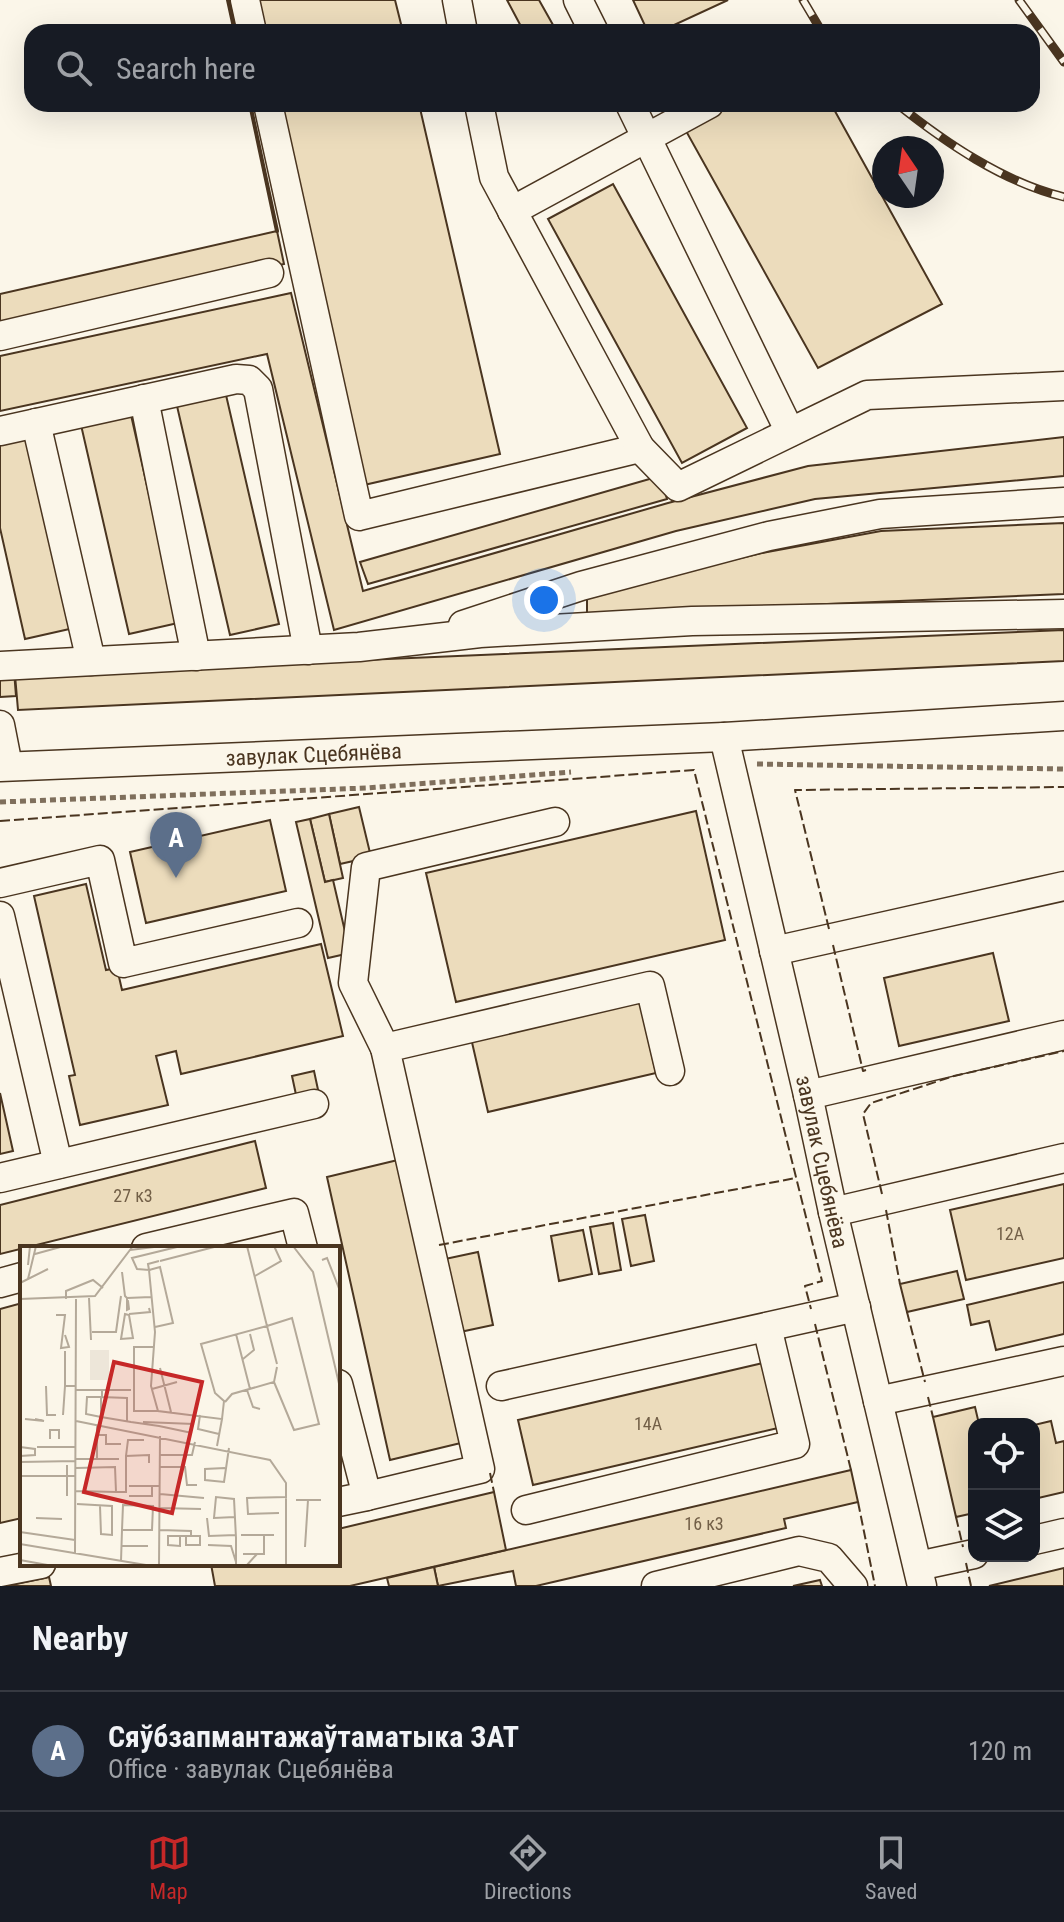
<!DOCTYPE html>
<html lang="en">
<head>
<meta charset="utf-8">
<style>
  body { margin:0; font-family:"Roboto Condensed",sans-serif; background:#242831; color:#f1f3f6 }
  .controls { position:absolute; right:24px; bottom:24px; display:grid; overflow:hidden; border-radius:16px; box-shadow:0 8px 32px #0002 }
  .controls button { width:72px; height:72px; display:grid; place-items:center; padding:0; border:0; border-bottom:2px solid #363941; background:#171b24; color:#f1f3f6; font:40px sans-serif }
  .compass { position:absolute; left:872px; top:136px; width:72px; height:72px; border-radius:50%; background:#171b24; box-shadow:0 8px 32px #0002; rotate:347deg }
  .you { position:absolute; left:544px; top:600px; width:28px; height:28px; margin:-20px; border:6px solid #fff; border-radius:50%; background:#1a73e8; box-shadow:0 0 0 12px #1a73e833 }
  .badge { display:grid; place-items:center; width:52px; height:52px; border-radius:50%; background:#c62828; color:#fff; font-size:26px; font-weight:700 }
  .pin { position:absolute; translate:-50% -66px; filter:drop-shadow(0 2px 4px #0008) }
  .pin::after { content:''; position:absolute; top:42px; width:28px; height:24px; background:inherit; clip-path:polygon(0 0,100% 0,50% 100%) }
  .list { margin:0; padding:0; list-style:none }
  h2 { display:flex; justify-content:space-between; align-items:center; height:104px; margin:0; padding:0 32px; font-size:34px }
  h2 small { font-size:26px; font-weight:400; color:#9ea1a6 }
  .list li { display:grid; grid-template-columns:52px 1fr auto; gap:24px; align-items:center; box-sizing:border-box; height:120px; padding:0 32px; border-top:2px solid #363941 }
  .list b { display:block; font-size:30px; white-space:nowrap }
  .list p { margin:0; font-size:26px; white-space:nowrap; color:#9ea1a6 }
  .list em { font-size:26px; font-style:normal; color:#9ea1a6 }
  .icon { flex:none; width:44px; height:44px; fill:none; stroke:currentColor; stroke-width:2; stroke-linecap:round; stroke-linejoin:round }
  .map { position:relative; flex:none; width:1064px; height:1586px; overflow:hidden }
  .search { position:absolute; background:#171b24; box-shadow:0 8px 32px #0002; left:24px; right:24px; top:24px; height:88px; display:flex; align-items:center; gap:20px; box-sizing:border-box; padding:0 28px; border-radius:24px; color:#9ea1a6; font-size:30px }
  .sheet { height:224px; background:#171b24 }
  nav { display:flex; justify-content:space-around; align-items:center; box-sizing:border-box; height:112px; border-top:2px solid #363941; background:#171b24; font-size:22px; color:#9ea1a6 }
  nav a { display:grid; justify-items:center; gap:4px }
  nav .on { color:#c62828 }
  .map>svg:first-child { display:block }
</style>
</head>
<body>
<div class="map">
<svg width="1064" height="1586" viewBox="0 0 1064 1586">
  <rect width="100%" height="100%" fill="#fbf6e9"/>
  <g fill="#ecdcbc" stroke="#4a3520" stroke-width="2">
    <path d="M254,0H395L403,32H261Z"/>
    <path d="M507,0H539L557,32H524Z"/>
    <path d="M633,0H728L659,32H648Z"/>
    <path d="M278,104H419L500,454L364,485Z"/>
    <path d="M734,104H831L942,304L818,368L686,131Z"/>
    <path d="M613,184L747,428L682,463L548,219Z"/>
    <path d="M277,231L284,264L0,328V294Z"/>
    <path d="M291,293L363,591L668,503L808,466L1064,437V476L815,499L676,531L334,630L267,354L0,411V356Z"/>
    <path d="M226,395L279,624L230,635L177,406Z"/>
    <path d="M131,415L178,623L129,634L81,425Z"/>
    <path d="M31,438L74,628L25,639L0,528V444Z"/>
    <path d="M660,476L667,499L368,584L360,562Z"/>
    <path d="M1064,523V594L587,614V594L762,553L881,531Z"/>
    <path d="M1064,630V661L18,710L15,675Z"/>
    <path d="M14,671L16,696L0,697V672Z"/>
    <path d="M359,807L371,857L340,864L329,814Z"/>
    <path d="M696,811L725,940L456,1002L426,873Z"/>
    <path d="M329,814L343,878L325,882L310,819Z"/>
    <path d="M310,819L325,882L333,880L350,953L328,958L296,822Z"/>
    <path d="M270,820L286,891L146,923L130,852Z"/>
    <path d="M86,884L106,970L117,968L122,990L321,944L343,1036L181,1074L176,1051L156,1056L168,1105L80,1125L69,1076L75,1075L34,896Z"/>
    <path d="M993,953L1009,1021L899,1046L884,978Z"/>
    <path d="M639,999L656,1073L488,1112L471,1038Z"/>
    <path d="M314,1071L320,1099L298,1104L292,1076Z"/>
    <path d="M0,1093L13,1151L0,1154Z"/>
    <path d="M255,1141L266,1188L0,1254V1205Z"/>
    <path d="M402,1159L465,1442L390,1460L327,1177Z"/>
    <path d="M1064,1184V1258L966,1280L950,1210Z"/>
    <path d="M645,1215L654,1261L631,1266L622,1219Z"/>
    <path d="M613,1223L621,1270L599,1274L590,1227Z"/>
    <path d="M583,1230L592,1274L559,1281L551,1236Z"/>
    <path d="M478,1252L493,1325L460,1332L445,1259Z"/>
    <path d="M957,1271L964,1299L907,1312L900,1284Z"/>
    <path d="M1064,1282V1334L996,1350L989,1321L971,1325L967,1305Z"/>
    <path d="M22,1303V1518L0,1523V1309Z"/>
    <path d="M763,1363L778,1428L533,1485L518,1420Z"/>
    <path d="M975,1407L979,1424H974V1513L956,1517L933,1417Z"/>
    <path d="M1051,1421L1056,1443L1064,1441V1492L1034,1499V1425Z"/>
    <path d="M851,1470L858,1502L784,1519L786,1528L536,1586H516L513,1571L438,1586L434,1567Z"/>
    <path d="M494,1492L506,1550L350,1586H215L211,1564H338V1529Z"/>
    <path d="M434,1567L438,1586H389L387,1578Z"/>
    <path d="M1064,1568V1586H989Z"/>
    <path d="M49,1577L51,1586H7Z"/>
    <path d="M820,1580L822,1586H793Z"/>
  </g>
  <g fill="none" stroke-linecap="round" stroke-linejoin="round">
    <defs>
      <g id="minor">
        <path d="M245,0L252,32"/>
        <path d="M457,0L463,32"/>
        <path d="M578,0L594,32"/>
        <path d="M268,104L359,516L640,448"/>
        <path d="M479,104L494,177L640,448L678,487L867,395L1064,386"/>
        <path d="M630,104L790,432"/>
        <path d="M512,211L709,104"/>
        <path d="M0,336L269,273"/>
        <path d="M144,399L196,656"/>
        <path d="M36,423L91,661"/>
        <path d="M0,431L236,379L249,380L258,389L308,650"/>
        <path d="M463,625L581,586L769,536L880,514L1064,502"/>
        <path d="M0,666L359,647L480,633L692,621L1064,614"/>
        <path d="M0,725L8,766"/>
        <path id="s1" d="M724,737L808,1095L833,1212L922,1586"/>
        <path id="s2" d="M0,767L724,737L1064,716"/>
        <path d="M0,883L100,860L123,963L298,923"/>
        <path d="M0,916L58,1164"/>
        <path d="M774,951L1064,886"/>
        <path d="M385,1048L353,983L366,867L555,822"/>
        <path d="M808,1095L1064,1035"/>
        <path d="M0,1178L314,1104"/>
        <path d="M833,1212L1064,1158"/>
        <path d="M146,1248L294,1213L303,1248"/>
        <path d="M0,1283L22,1277"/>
        <path d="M338,1384L367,1496L338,1502"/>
        <path d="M501,1386L856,1307"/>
        <path d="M878,1401L1064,1361"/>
        <path d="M367,1496L480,1469L385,1048L650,986L670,1071"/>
        <path d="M526,1510L795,1444L767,1327"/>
        <path d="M1034,1540L1064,1533"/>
        <path d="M918,1566L974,1554"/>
        <path d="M0,1572L41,1564"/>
        <path d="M656,1586L799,1551L829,1558L853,1586"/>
      </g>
    </defs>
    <use href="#minor" stroke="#4a3520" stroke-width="31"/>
    <g stroke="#7f6f5c" stroke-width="5" stroke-dasharray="6 4" stroke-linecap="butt">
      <path d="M757,764L1064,769"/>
      <path d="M0,802L366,788L571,772"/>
    </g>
    <use href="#minor" stroke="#fbf6e9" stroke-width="28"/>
    <defs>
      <g id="rail">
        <path d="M803,0L822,32"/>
        <path d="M1019,0L1064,62"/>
        <path d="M897,104C946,143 1003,182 1064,197"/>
      </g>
    </defs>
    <use href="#rail" stroke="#4a3520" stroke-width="9"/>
    <use href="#rail" stroke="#fbf6e9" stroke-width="6" stroke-dasharray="18" stroke-linecap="butt"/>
    <g stroke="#4a3520" stroke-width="2" stroke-dasharray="10 4" stroke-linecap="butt">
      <path d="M0,821L694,770L822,1281L805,1286L811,1309"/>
      <path d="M829,929L795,790L1064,787"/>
      <path d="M833,945L863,1071L866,1070"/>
      <path d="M882,1194L863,1114L871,1103L954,1076L1064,1051"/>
      <path d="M886,1210L900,1284"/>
      <path d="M439,1245L796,1178"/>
      <path d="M907,1312L925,1382"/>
      <path d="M815,1324L851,1470"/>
      <path d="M928,1397L933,1417"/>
      <path d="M490,1473L494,1492"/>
      <path d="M858,1502L875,1586"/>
      <path d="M956,1517L963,1547"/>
      <path d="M966,1563L971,1586"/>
    </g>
    <g stroke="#4a3520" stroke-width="4">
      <path d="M228,0L235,32"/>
      <path d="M250,104L277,231"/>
    </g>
  </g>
  <g text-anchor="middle" stroke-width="6" stroke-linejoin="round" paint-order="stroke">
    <g font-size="18" fill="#725f47">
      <text x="133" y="1202">27 к3</text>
      <text x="1010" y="1240">12А</text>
      <text x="648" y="1430">14А</text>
      <text x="704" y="1530">16 к3</text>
    </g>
    <g font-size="22" fill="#4a3520" stroke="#fbf6e9">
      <text dy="8" stroke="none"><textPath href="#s2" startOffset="314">завулак Сцебянёва</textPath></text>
      <text dy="8" stroke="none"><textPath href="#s1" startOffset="436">завулак Сцебянёва</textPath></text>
    </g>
  </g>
  <g transform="translate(20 1246)">
    <rect width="320" height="320" fill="#fbf6e9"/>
    <path d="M70,104H89V134H70Z" fill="#ede6d9"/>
    <path fill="none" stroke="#b4a999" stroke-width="2" d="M0,0H10L8,19M273,0L293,26L320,142M110,4L142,0M15,8L44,0M302,14L307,12L320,45M139,15L128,18L129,24L117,23L112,12L161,0M140,15L198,0M102,26L105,50L107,52V54L108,55L109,63L107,64V54M235,30L261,15L254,0M8,33L16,0M0,37L28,23M69,52L71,94M107,52L131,51M0,53L75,50L113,0M46,53V45L73,34L83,42M105,68L109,69L113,92L101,93ZM109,68L130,66L129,62M36,69H45L41,102L49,101L45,89M135,81L153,77L140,21L129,24L135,86L131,140L138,165L202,173L197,200M72,86H96L101,50M216,88L230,143M133,101H114V165H138M45,105V140H56M223,113L234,104L230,88M140,122L151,166M254,136L274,184L299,178L272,72L247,80L257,118M26,140L27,169H36M132,143L157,136M56,144H82V151M82,144H111M227,144L233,161L240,163M81,151L107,152V175M205,156L212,148L254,136L257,121M43,169L45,140M180,169L178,183L199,188M5,173L24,175L15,173M202,173L204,155L195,147L181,98L247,80L227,0M56,175L250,214L266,237V320M123,176L174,178M77,179V213M80,179L81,171V151H67L66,168L81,171L111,176L139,180L172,187M77,189H86V198H101M30,193V184H39V193M0,201L15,203V209L0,210M17,201H56M140,209H172L175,196M106,210L108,194H124M56,213H99M0,216L56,215M47,219V250M140,221H165L167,239H177M56,222L95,221L96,246L56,245M205,222L185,223V234L204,236L209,202M0,230H56M109,240H140M96,246H106V210L129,209V217M140,248L184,252M109,250H132V240M276,254H301M57,258L92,260V289L81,288L80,260M140,262L181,263M259,267L228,268L227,252L267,251M215,271L194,272L196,251L214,253L216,292V320M16,272L42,273M187,272L189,290L216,289M140,284L171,285V290H180V299H166V290H171M0,286L55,294M221,289H254M160,290V300L148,299V290H166M0,298L132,320M188,299L211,300L216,316M102,300H128M285,301L288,254M55,307L56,53M223,308H244V289M0,314L33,320M101,315L102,284H132L133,260L103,259L102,284M216,319H227L237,308M139,320L140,190"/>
    <path fill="#c62828" fill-opacity="0.15" stroke="#c62828" stroke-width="4" d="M94,116L182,136L152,267L64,246Z"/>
    <rect width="320" height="320" fill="none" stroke="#4a3520" stroke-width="4"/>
  </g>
</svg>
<div class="controls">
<button><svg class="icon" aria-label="locate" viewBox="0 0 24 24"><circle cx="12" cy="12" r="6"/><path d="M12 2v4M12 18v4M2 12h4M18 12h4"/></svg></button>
<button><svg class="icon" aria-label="layers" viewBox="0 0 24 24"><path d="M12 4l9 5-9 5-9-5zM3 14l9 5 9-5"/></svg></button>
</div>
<svg class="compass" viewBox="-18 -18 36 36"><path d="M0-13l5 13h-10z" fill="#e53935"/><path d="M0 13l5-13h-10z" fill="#9ea1a6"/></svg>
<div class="you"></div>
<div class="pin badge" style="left:176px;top:878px;background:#5c6f8a">A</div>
<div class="search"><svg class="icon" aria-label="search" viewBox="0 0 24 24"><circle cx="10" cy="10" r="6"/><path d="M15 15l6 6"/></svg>Search here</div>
</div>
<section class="sheet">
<h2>Nearby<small></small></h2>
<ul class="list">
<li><span class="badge" style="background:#5c6f8a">A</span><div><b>Сяўбзапмантажаўтаматыка ЗАТ</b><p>Office · завулак Сцебянёва</p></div><em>120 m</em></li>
</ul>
</section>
<nav>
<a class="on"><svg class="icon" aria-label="map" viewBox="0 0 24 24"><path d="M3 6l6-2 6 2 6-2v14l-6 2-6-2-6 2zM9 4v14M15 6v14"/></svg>Map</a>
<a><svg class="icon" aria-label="directions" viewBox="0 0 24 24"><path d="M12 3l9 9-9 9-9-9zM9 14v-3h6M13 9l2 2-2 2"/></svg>Directions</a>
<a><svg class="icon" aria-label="saved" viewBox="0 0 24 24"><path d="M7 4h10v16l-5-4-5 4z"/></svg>Saved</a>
</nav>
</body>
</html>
